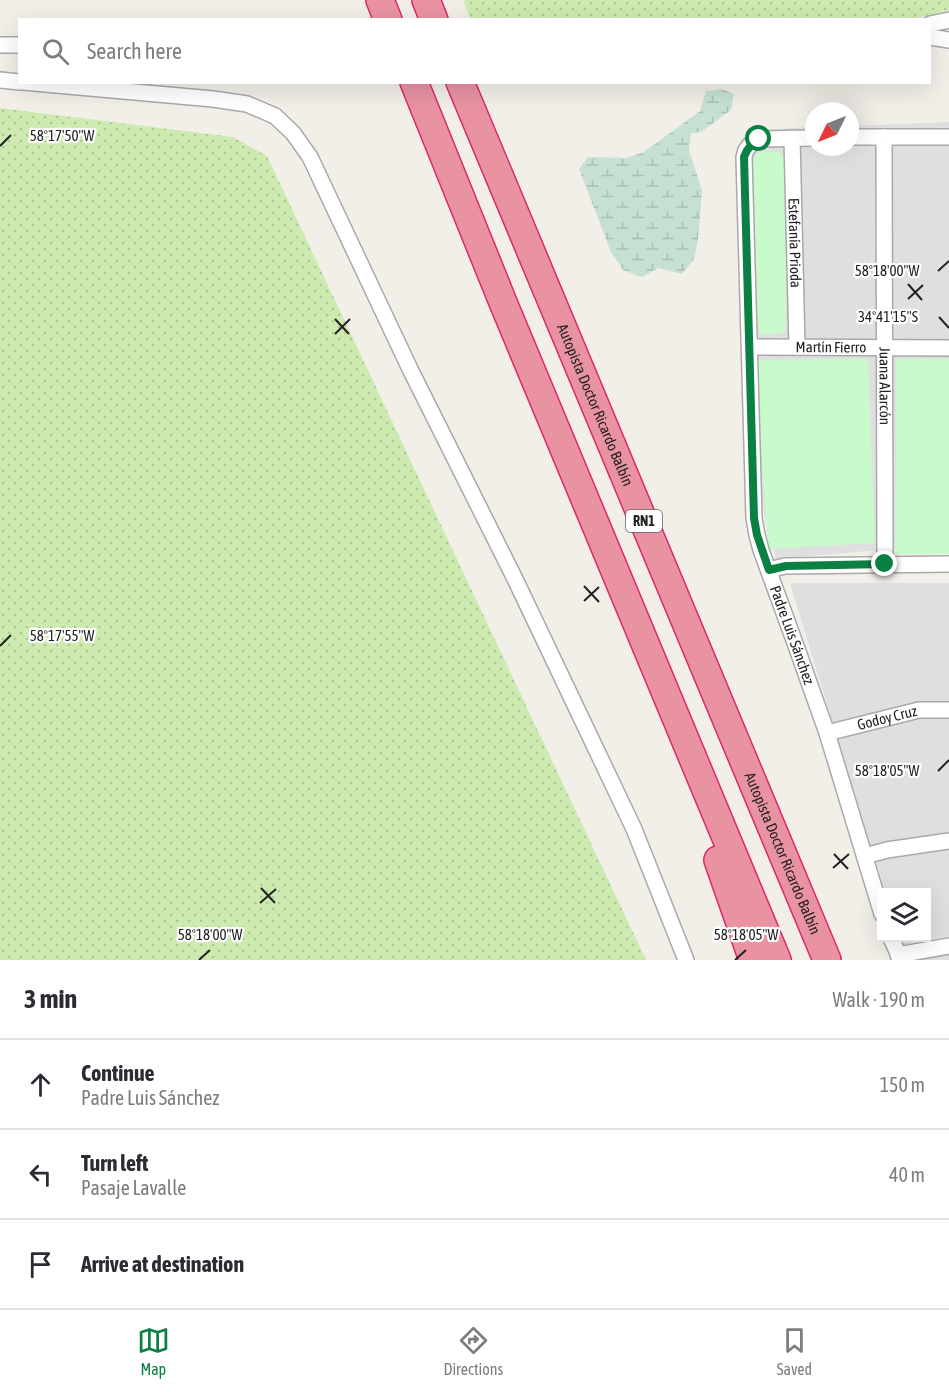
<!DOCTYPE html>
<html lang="en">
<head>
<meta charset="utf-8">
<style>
  body { margin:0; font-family:"Asap Condensed",sans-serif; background:#f7f7f7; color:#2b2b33 }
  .controls { position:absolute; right:18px; bottom:18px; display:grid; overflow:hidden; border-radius:0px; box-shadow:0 6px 24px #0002 }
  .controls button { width:54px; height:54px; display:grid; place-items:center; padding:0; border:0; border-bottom:2px solid #e1e1e2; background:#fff; color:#2b2b33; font:30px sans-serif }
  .compass { position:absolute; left:805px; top:102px; width:54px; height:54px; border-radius:50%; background:#fff; box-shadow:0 6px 24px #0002; rotate:227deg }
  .stop { position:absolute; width:18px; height:18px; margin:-14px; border:4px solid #0b8043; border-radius:50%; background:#fff }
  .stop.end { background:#0b8043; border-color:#fff; box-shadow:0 2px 6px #0008 }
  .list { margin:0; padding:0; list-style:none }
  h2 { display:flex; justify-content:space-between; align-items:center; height:78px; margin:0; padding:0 24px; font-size:26px }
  h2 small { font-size:20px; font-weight:400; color:#7c7c81 }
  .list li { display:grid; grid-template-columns:39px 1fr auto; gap:18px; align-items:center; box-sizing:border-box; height:90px; padding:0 24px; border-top:2px solid #e1e1e2 }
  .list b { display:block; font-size:22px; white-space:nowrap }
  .list p { margin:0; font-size:20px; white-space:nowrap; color:#7c7c81 }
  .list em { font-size:20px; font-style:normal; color:#7c7c81 }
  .icon { flex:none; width:33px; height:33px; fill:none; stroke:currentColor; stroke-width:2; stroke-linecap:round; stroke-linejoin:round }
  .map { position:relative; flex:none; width:949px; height:960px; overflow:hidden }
  .search { position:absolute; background:#fff; box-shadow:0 6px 24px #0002; left:18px; right:18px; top:18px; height:66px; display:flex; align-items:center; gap:15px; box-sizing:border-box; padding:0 21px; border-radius:0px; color:#7c7c81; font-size:22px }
  .sheet { height:348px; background:#fff }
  nav { display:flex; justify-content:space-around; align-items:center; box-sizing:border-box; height:84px; border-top:2px solid #e1e1e2; background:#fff; font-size:16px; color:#7c7c81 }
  nav a { display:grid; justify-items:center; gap:3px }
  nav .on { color:#0b8043 }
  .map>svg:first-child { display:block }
</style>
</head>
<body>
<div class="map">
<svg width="949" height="960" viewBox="0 0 949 960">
  <defs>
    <pattern id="grass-dots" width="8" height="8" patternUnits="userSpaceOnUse" patternTransform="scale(1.5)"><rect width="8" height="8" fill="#cdebb0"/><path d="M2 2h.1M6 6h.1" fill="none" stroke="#b0c997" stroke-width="1.8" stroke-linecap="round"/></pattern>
    <pattern id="wetland-marsh" width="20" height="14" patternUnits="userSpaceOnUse" patternTransform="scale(1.5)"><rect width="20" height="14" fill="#c6e0d4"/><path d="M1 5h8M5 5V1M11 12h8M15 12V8" fill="none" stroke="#aac0b6"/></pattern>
  </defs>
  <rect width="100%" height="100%" fill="#f2efe9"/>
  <g fill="#e0dfdf">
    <path d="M949,122V548H902L776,559L764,515L737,154L741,139L755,130L814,127V147H850V126Z"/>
    <path d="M790,583H949V960H909L898,938H926V892H884Z"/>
  </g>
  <g fill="url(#grass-dots)">
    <path d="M463,0H949V10L908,20H471Z"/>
    <path d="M0,108L233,137L267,156L646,960H0Z"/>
  </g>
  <path fill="url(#wetland-marsh)" d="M722,89L734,94L731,110L701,132L691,133L689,150L702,191L698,240L694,259L682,274L658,268L642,277L623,270L611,252L579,169L588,157L627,158L644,152L700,111L706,91Z"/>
  <g fill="#c8facc">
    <path d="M766,152H780L785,157L786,330L782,333L763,335L758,328L753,159L758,153Z"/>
    <path d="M868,359L875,543L768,549L755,360Z"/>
    <path d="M896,359H949V554H895Z"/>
  </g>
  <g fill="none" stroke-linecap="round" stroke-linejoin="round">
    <defs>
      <g id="street">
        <path d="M930,24L949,20"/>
        <path d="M930,37L949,40"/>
        <path d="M0,45H20"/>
        <path d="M0,80L20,82"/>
        <path d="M23,82L213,99L247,104L275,116L293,133L310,157L410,369L516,581L634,829L686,960"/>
        <path d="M850,137H949"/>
        <path id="s1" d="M884,137L885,564"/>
        <path id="s2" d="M792,138L797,347"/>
        <path id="s3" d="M814,138L759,139L751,144L746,150L744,157L754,518L757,535L761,550L795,643L827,733L882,914"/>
        <path id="s4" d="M750,347L949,348"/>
        <path d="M769,570L785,566L949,564"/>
        <path id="s5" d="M827,733L919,710H949"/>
        <path d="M865,856L887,850L949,841"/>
        <path d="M891,938L901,960"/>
        <path d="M898,955L949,946"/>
      </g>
      <g id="highway">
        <path d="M380,0L388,20"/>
        <path d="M426,0L434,20"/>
        <path d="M414,82L502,300L777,960"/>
        <path id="s6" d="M460,82L827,960"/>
        <path d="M718,860L753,960"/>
      </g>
    </defs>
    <use href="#street" stroke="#a9a9a9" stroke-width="18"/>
    <use href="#highway" stroke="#dc2a67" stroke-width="30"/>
    <use href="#street" stroke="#fff" stroke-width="15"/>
    <use href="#highway" stroke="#e892a2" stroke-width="27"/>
  </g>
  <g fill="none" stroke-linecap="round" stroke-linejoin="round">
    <path stroke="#0b8043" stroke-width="8" d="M759,139C752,144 747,148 744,157L754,518L757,535L769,570L786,566L885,564"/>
  </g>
  <path fill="none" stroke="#222" stroke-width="2" d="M0,146L11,135M938,271L949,261M908,284L922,300M908,299L923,285M939,317L949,328M335,319L349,334M335,334L350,319M584,586L599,602M584,601L599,587M0,646L11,635M938,771L949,760M834,854L848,869M833,868L849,854M261,888L275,903M260,903L276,889M199,960L210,950M735,960L746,950"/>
  <g text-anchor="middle" stroke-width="4.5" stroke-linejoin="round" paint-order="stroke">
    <rect fill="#fff" stroke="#646464" stroke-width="1.5" x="626" y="510" width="36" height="22" rx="4.5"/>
    <g font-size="14" font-weight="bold" fill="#222">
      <text x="644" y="526">RN1</text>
    </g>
    <g font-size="15" fill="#222" stroke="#fff">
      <text dy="5" stroke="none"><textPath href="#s2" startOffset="105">Estefanía Prioda</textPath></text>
      <text dy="5" stroke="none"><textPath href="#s4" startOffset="81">Martín Fierro</textPath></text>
      <text dy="5" stroke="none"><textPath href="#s1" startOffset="249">Juana Alarcón</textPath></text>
      <text dy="5" stroke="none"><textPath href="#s6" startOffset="350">Autopista Doctor Ricardo Balbín</textPath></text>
      <text dy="5" stroke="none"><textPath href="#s3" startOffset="564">Padre Luis Sánchez</textPath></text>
      <text dy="5" stroke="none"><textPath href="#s5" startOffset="62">Godoy Cruz</textPath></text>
      <text dy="5" stroke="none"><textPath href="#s6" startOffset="836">Autopista Doctor Ricardo Balbín</textPath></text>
    </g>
  </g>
  <g font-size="15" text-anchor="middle" fill="#222" stroke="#fff" stroke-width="4.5" stroke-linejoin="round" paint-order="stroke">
    <text x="62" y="141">58°17'50"W</text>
    <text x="887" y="276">58°18'00"W</text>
    <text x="888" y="322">34°41'15"S</text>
    <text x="62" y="641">58°17'55"W</text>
    <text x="887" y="776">58°18'05"W</text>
    <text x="210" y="940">58°18'00"W</text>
    <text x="746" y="940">58°18'05"W</text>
  </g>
</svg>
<div class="controls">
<button><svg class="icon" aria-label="layers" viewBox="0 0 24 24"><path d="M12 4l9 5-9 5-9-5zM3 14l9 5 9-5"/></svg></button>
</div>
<svg class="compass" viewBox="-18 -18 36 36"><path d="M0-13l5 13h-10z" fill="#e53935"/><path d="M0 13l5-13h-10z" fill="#7c7c81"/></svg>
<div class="stop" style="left:759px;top:139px"></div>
<div class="stop end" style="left:885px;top:564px"></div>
<div class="search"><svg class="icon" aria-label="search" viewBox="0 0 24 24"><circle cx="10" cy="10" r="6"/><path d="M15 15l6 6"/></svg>Search here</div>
</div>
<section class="sheet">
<h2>3 min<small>Walk · 190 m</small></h2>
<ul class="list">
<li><svg class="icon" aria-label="ahead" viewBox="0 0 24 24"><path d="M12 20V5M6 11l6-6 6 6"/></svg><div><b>Continue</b><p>Padre Luis Sánchez</p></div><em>150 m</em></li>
<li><svg class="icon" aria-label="left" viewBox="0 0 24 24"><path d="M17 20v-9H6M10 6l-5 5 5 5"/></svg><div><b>Turn left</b><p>Pasaje Lavalle</p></div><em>40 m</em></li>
<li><svg class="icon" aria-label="arrive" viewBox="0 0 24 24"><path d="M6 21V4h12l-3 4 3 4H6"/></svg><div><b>Arrive at destination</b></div></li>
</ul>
</section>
<nav>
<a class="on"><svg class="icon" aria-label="map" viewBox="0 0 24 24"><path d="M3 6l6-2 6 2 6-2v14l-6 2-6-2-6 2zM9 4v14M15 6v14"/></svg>Map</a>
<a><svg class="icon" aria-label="directions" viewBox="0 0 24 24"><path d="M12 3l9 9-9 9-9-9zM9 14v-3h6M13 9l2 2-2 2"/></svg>Directions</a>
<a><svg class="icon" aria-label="saved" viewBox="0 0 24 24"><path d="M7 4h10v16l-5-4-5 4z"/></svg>Saved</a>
</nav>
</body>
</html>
